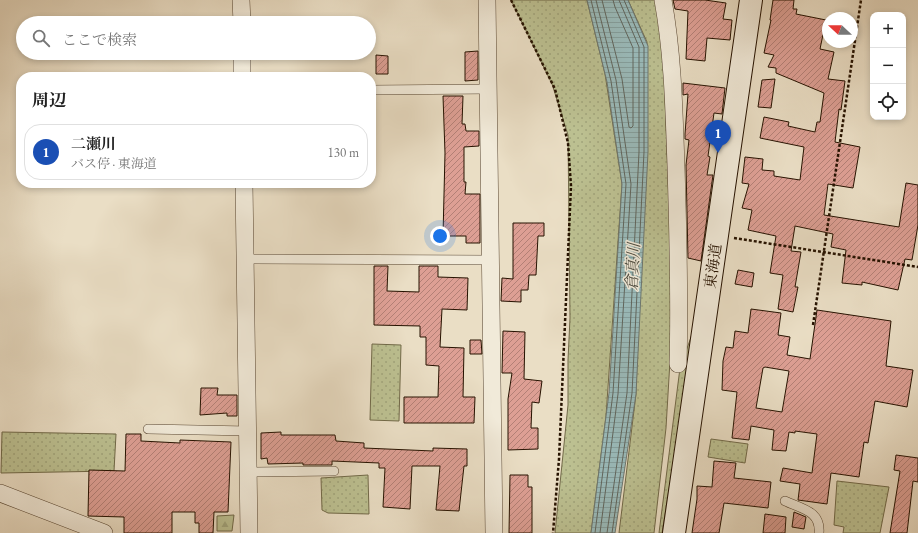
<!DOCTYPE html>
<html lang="ja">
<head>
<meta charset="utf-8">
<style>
  body { margin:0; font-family:"EB Garamond","Noto Serif JP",serif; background:#f2f2f2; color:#222 }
  .controls { position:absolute; right:12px; top:12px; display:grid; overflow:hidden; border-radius:8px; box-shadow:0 2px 6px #0003 }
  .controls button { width:36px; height:36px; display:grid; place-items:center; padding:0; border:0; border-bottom:1px solid #e0e0e0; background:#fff; color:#222; font:20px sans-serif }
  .compass { position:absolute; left:822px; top:12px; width:36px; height:36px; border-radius:50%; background:#fff; box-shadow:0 2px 6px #0003; rotate:292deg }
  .you { position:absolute; left:440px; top:236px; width:14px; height:14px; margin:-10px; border:3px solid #fff; border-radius:50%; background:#1a73e8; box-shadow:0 0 0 6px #1a73e833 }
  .badge { display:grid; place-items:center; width:26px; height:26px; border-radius:50%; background:#db2777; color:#fff; font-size:13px; font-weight:700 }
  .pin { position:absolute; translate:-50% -33px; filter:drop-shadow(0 1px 2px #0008) }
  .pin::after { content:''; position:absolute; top:21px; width:14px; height:12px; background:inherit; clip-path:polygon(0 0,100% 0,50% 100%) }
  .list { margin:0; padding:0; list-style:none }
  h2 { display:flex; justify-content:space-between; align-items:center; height:52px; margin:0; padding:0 16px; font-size:17px }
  h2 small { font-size:13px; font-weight:400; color:#767676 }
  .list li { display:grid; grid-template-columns:26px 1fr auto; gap:12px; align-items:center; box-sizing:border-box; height:56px; margin:0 8px 8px; padding:0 8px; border:1px solid #e0e0e0; border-radius:16px }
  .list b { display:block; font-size:15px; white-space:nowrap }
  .list p { margin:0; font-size:13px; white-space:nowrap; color:#767676 }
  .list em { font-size:13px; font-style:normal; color:#767676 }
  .icon { flex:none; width:22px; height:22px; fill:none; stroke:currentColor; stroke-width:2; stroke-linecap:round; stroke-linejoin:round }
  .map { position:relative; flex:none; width:918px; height:533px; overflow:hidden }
  .search { position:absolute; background:#fff; box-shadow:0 2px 6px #0003; left:16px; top:16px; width:360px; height:44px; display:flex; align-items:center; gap:10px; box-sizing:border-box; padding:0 14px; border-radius:22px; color:#767676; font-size:15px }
  .panel { position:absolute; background:#fff; box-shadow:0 2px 6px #0003; left:16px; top:72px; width:360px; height:116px; border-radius:16px }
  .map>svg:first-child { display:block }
</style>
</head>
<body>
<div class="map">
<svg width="918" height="533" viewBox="0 0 918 533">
  <defs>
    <pattern id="grass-dots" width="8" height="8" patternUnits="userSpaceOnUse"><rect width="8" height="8" fill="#bcc091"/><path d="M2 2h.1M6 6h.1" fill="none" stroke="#a1a47b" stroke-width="1.8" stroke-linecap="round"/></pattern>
    <pattern id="forest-firs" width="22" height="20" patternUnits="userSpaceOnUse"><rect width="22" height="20" fill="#bcc091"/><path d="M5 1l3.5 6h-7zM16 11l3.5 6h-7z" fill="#a1a47b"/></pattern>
    <pattern id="water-rules" width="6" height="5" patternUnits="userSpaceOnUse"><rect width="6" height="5" fill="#9abbbb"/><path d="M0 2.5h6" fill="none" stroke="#85a09f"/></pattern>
    <pattern id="building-hatch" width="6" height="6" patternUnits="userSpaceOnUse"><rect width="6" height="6" fill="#dd9f94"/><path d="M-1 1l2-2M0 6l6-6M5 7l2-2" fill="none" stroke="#b38076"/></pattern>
  </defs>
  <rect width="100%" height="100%" fill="#eadec5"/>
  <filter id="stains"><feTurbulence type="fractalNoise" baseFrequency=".005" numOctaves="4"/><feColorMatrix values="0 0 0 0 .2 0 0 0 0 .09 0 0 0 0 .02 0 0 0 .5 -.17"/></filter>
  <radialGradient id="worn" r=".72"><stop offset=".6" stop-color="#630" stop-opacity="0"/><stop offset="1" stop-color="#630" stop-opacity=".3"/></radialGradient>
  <g fill="url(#grass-dots)" stroke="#716948">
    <path d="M511,0H587L605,74L622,184L606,416L591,533H555L568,405V360L570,318L568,135L552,84Z"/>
    <path d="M628,0H657L663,44L673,310L666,428L654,533H619L636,394L647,42Z"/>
    <path d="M695,326L662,533H659L680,368Z"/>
    <path d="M372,344L401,345L399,421L370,420Z"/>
    <path d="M2,432L116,434L114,471L1,473Z"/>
    <path d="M711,439L748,444L745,463L708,457Z"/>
    <path d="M368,475L369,514L328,513L322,510L321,478Z"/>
    <path d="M837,481L889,487L880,533H843L844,527L834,525Z"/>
  </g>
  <path fill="url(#forest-firs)" stroke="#716948" d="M234,515L232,531H217V516Z"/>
  <path fill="url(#water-rules)" stroke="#6c7770" d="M587,0H628L648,46V152L636,394L615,533H591L609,393L622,184L607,82Z"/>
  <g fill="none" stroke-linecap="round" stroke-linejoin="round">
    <g stroke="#60665e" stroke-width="1">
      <path d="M591,0L611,81L626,184L613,393L595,533"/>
      <path d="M596,0L616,80L631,184L618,394L600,533"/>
      <path d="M602,0L622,79L629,127L631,128L633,126V48L615,7L613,0"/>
      <path d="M607,533L627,393L639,152V47L619,0"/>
      <path d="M612,533L632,393L644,152V47L624,0"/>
    </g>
  </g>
  <g fill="url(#building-hatch)" stroke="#261200" fill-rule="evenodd">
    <path d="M673,0H705L726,3L723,19L732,20L730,40L707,38L705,61L686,59L688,11L675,9Z"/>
    <path d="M773,0H794L793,9H797L796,14L826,20L820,49L834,52L828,79L845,81L841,110L839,109L835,142L860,147L853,188L828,184L824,215L899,227L906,183L918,185V225L912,260L905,259L898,290L862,282V285L842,283L846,250L831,247L833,234L795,226L791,251L801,252L795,287H798L793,312L778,309L783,275L770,273L776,236L748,230L752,210L742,208L749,184L742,183L745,157L763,159L762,170L774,171V176L800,180L804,147L760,138L764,117L789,122L788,126L815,132L817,122H820L824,93L776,73V68L768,67L774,55L764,53L771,20H770Z"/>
    <path d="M478,51V80L465,81V52Z"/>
    <path d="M376,55L388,56V74H376Z"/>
    <path d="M775,79L771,108L758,107L762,80Z"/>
    <path d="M683,83L725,88L722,114L714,113L708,156L710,157L707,175H713L701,261L688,258L686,165L689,140L685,139V134L688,94L683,95Z"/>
    <path d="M443,96H463L462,124H465L466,131H479V146L464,147V182H466L465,194H480V243H466V236H443L445,153Z"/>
    <path d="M513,223H544V236H538L536,275H529L528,290H521V302L501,301L502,278L513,279Z"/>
    <path d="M374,266H388L387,291L419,292V266H438V277L468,278L467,310L442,309L440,347L464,348L463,397H475L474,423H404V397H438L439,366L426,365V337H420V326L374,325Z"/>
    <path d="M738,270L754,273L752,287L735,284Z"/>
    <path d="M751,309L781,313L778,335L790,337L787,355L810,359L817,310L891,321L886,366L913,370L907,407L875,401L868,443L864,442L859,477L831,473L827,504L798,500L800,484L780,481L783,468L812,473L817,434L795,431V433L789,432L786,451L772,450L774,430L751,426L749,440L732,438L737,392L722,390L723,361L726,347L733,348L735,331L748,333ZM765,367L789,371L782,412L756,408L763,368Z"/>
    <path d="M503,331L525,332L524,379L542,381L539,403L532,402L531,428H538V449L508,450V399L512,373H502Z"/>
    <path d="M470,340H481L482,354H470Z"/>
    <path d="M201,388H218L217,395H237V416H227V413L200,415Z"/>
    <path d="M281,432V435H335L336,441L364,443V448L433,451V448L467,449V466H464L459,511L436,510L440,466H412L410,509L383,507L385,468H379V463L332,461V465H303V463L268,464L267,458L261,459V433Z"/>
    <path d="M126,434H141V441L180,443V440L231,442L228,512H214L213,533H199V523H195V512H172V533H124V517L88,516L89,470L125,471Z"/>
    <path d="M896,455L918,458V482L913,481L907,533H890L900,471L894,470Z"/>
    <path d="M714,461L736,463L734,478L771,482L768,508L724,503L719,533H692L697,499V486L712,487Z"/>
    <path d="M510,475H528V487H532V533H509Z"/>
    <path d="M794,512L806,517L804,529L792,527Z"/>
    <path d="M765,514L786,517L785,533H763Z"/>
  </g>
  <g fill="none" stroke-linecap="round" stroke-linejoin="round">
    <defs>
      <g id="lane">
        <path d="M371,90L489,89"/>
        <path d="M245,259L491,260"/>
        <path d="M148,429L248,431"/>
        <path d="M249,472L334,471"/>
        <path d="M785,501C802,509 821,511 819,533"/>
      </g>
      <g id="street">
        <path d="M241,0L242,23"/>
        <path d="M487,0L494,533"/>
        <path d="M663,0C673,55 674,111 676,166C678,232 680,298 678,364"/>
        <path d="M242,53V77"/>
        <path d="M244,183L249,533"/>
        <path d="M0,493L104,533"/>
      </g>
      <path id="secondary" d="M674,533L751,0"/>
    </defs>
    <use href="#lane" stroke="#574531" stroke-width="10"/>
    <use href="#street" stroke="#574531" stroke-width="18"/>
    <use href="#secondary" stroke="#261200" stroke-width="24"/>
    <g stroke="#261200" stroke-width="2.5" stroke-dasharray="3 2" stroke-linecap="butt">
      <path d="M511,0L555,89L568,143L571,186L559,459L553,533"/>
      <path d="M734,238L918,267"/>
      <path d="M813,325L861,0"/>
    </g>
    <use href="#lane" stroke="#f1ead9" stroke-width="9"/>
    <use href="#street" stroke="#f1ead9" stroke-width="17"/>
    <use href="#secondary" stroke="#f1ead9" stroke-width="22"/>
  </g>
  <g text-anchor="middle" stroke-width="3" stroke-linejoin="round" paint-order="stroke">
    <g font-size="15" fill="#261200" stroke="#f1ead9">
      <text transform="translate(713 266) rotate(-82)" y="5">東海道</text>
    </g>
    <g font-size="16" font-style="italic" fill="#4f4d41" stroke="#f1ead9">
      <text transform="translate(632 267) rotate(-87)" y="6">倉真川</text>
    </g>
  </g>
  <rect width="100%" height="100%" filter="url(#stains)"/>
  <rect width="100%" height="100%" fill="url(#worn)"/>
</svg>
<div class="controls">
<button>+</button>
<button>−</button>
<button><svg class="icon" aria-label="locate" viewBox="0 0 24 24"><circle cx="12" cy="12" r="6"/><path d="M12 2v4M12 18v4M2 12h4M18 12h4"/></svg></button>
</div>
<svg class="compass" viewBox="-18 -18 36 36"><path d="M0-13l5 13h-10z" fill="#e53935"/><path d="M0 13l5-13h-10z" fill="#767676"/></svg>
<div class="you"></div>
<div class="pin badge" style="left:718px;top:153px;background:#1a4fb4">1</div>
<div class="search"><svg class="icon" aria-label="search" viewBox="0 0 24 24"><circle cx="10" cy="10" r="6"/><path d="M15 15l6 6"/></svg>ここで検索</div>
<section class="panel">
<h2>周辺<small></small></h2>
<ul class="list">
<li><span class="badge" style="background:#1a4fb4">1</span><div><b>二瀬川</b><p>バス停 · 東海道</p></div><em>130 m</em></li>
</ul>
</section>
</div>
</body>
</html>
